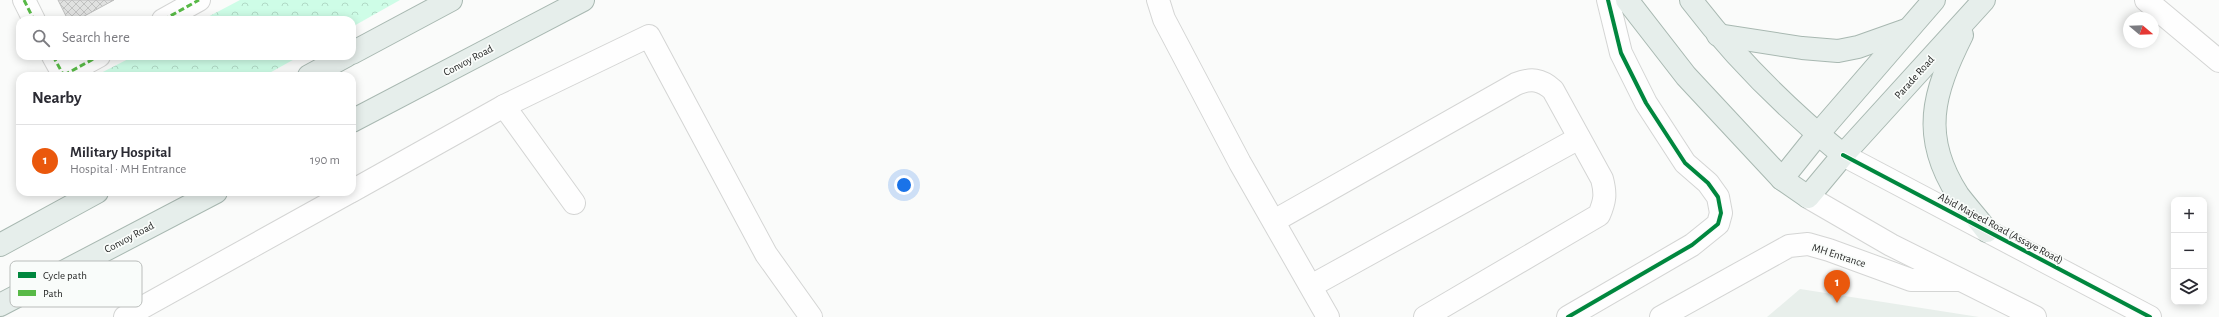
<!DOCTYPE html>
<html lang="en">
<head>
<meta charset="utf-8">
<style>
  body { margin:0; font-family:"Alegreya Sans",sans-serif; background:#f7f7f7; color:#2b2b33 }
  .controls { position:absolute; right:12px; bottom:12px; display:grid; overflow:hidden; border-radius:8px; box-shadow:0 2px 10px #0003 }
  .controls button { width:36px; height:36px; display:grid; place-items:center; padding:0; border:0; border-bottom:1px solid #e1e1e2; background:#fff; color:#2b2b33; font:20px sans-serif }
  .compass { position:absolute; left:2123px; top:12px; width:36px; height:36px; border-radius:50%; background:#fff; box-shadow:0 2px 10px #0003; rotate:109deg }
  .you { position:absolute; left:904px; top:185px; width:14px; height:14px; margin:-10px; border:3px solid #fff; border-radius:50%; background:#1a73e8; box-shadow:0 0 0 6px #1a73e833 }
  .badge { display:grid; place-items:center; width:26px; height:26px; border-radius:50%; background:#ea580c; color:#fff; font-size:13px; font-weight:700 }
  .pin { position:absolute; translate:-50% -33px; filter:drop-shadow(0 1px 2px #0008) }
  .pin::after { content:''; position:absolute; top:21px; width:14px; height:12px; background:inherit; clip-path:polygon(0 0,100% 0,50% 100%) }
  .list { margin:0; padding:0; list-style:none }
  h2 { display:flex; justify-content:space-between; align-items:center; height:52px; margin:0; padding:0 16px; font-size:17px }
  h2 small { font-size:13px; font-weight:400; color:#7c7c81 }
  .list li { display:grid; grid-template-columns:26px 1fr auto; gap:12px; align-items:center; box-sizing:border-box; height:72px; padding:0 16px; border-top:1px solid #e1e1e2 }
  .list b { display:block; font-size:15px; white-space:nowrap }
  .list p { margin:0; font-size:13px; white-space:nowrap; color:#7c7c81 }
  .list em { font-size:13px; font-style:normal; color:#7c7c81 }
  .icon { flex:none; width:22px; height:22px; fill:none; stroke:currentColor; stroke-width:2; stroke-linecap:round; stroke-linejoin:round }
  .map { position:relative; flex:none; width:2219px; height:317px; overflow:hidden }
  .search { position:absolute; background:#fff; box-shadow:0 2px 10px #0003; left:16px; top:16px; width:340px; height:44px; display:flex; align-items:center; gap:10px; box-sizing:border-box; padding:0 14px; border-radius:12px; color:#7c7c81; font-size:15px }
  .panel { position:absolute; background:#fff; box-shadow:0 2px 10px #0003; left:16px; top:72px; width:340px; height:124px; border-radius:12px }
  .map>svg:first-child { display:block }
</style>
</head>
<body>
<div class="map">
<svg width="2219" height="317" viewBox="0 0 2219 317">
  <defs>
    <pattern id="park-crowns" width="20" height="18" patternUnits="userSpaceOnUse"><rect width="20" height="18" fill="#cefde7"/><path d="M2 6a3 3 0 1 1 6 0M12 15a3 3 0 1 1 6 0" fill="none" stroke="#b1d9c6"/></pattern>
    <pattern id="building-cross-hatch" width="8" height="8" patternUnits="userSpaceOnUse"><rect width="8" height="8" fill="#e0e1e0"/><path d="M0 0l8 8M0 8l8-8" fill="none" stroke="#c0c1c0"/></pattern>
  </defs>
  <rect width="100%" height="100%" fill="#fafbfa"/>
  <path fill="#e8efeb" d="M1800,289L1979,317H1767Z"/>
  <g fill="url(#park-crowns)">
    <path d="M240,0H400L352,27V20H202Z"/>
    <path d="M134,56H300L264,76H95Z"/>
  </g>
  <path fill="url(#building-cross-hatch)" stroke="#bdbebd" d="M58,0H114L77,20H68Z"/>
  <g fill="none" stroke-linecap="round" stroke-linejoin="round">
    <defs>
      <g id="minor">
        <path d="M24,0L34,20"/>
        <path d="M1158,0L1164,19L1240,163L1328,317"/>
        <path d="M2146,0L2219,61"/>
        <path d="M163,20L199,0"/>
        <path d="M53,56L64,76"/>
        <path d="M64,75L99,56"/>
        <path d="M504,106L649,36L766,254L811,317"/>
        <path d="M1843,155L2150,317"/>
        <path d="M352,191L504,106L574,203"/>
        <path d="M1808,197L1891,245L2035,317"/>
        <path d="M1274,221L1516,84C1531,78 1541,79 1553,90L1602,179C1606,194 1605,201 1599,215L1425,317"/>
        <path d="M1311,286L1579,138"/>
        <path d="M125,317L350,192"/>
        <path d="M1568,317L1692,245L1718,224L1721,213L1718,197L1708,183L1685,163L1646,103L1621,53L1608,0"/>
        <path d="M1661,317L1789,246L1808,244L1829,250L1911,280H1960"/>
      </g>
      <g id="major">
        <path d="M1627,0L1686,76L1782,179L1808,197L1843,155L1984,0"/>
        <path d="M1691,0C1735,58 1787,109 1843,155"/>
        <path d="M1718,35L1802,48L1838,51L1858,47L1906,30"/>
        <path d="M1962,35C1933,93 1920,136 1958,195C1967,207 1978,219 1987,231"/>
        <path d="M352,53L451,0"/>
        <path d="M309,76L346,56"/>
        <path d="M352,121L583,0"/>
        <path d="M1782,179L1818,134L1934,0"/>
        <path d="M0,245L97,192"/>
        <path d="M0,305L216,192"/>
      </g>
    </defs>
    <use href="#minor" stroke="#d4d5d4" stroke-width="24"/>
    <use href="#major" stroke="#a8b8b1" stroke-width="24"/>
    <use href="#minor" stroke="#fefefe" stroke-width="22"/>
    <use href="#major" stroke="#e6eeeb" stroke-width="22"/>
    <g stroke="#58b947" stroke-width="3" stroke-dasharray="6 3" stroke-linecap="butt">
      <path d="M24,0L34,20"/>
      <path d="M163,20L199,0"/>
      <path d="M53,56L64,76"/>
      <path d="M64,75L99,56"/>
    </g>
    <defs>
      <g id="cycleway">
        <path d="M1843,155L2150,317"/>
        <path d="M1568,317L1692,245L1718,224L1721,213L1718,197L1708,183L1685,163L1646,103L1621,53L1608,0"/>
      </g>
    </defs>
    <use href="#cycleway" stroke="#f9fcfa" stroke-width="6"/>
    <use href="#cycleway" stroke="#00873e" stroke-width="4"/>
  </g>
  <g text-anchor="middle" stroke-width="3.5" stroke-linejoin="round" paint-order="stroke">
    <g font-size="11" fill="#282928" stroke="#f9fcfa">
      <text transform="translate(468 60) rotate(-28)" y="4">Convoy Road</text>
      <text transform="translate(1914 77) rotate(-48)" y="4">Parade Road</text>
      <text transform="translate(2001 228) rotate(28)" y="4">Abid Majeed Road (Assaye Road)</text>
      <text transform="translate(129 237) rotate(-28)" y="4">Convoy Road</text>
      <text transform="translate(1839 255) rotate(18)" y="4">MH Entrance</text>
    </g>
  </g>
  <rect x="10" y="261" width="132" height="46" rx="6" fill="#f9fcfa" stroke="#babdbb" stroke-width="1"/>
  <rect x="18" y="272" width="18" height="6" fill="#00873e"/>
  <rect x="18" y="290" width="18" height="6" fill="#58b947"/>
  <g font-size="11" fill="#282928">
    <text x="43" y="279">Cycle path</text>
    <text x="43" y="297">Path</text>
  </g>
</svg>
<div class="controls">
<button>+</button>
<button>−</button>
<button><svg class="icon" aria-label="layers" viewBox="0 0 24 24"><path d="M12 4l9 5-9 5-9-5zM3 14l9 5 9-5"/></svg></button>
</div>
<svg class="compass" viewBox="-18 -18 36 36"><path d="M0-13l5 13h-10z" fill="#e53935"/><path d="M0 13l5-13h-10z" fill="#7c7c81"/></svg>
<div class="you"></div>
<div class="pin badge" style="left:1837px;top:303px">1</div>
<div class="search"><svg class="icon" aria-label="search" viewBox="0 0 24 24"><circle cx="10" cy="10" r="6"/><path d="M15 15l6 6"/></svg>Search here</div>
<section class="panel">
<h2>Nearby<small></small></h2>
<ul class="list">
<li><span class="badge">1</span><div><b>Military Hospital</b><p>Hospital · MH Entrance</p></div><em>190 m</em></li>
</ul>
</section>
</div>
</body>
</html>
